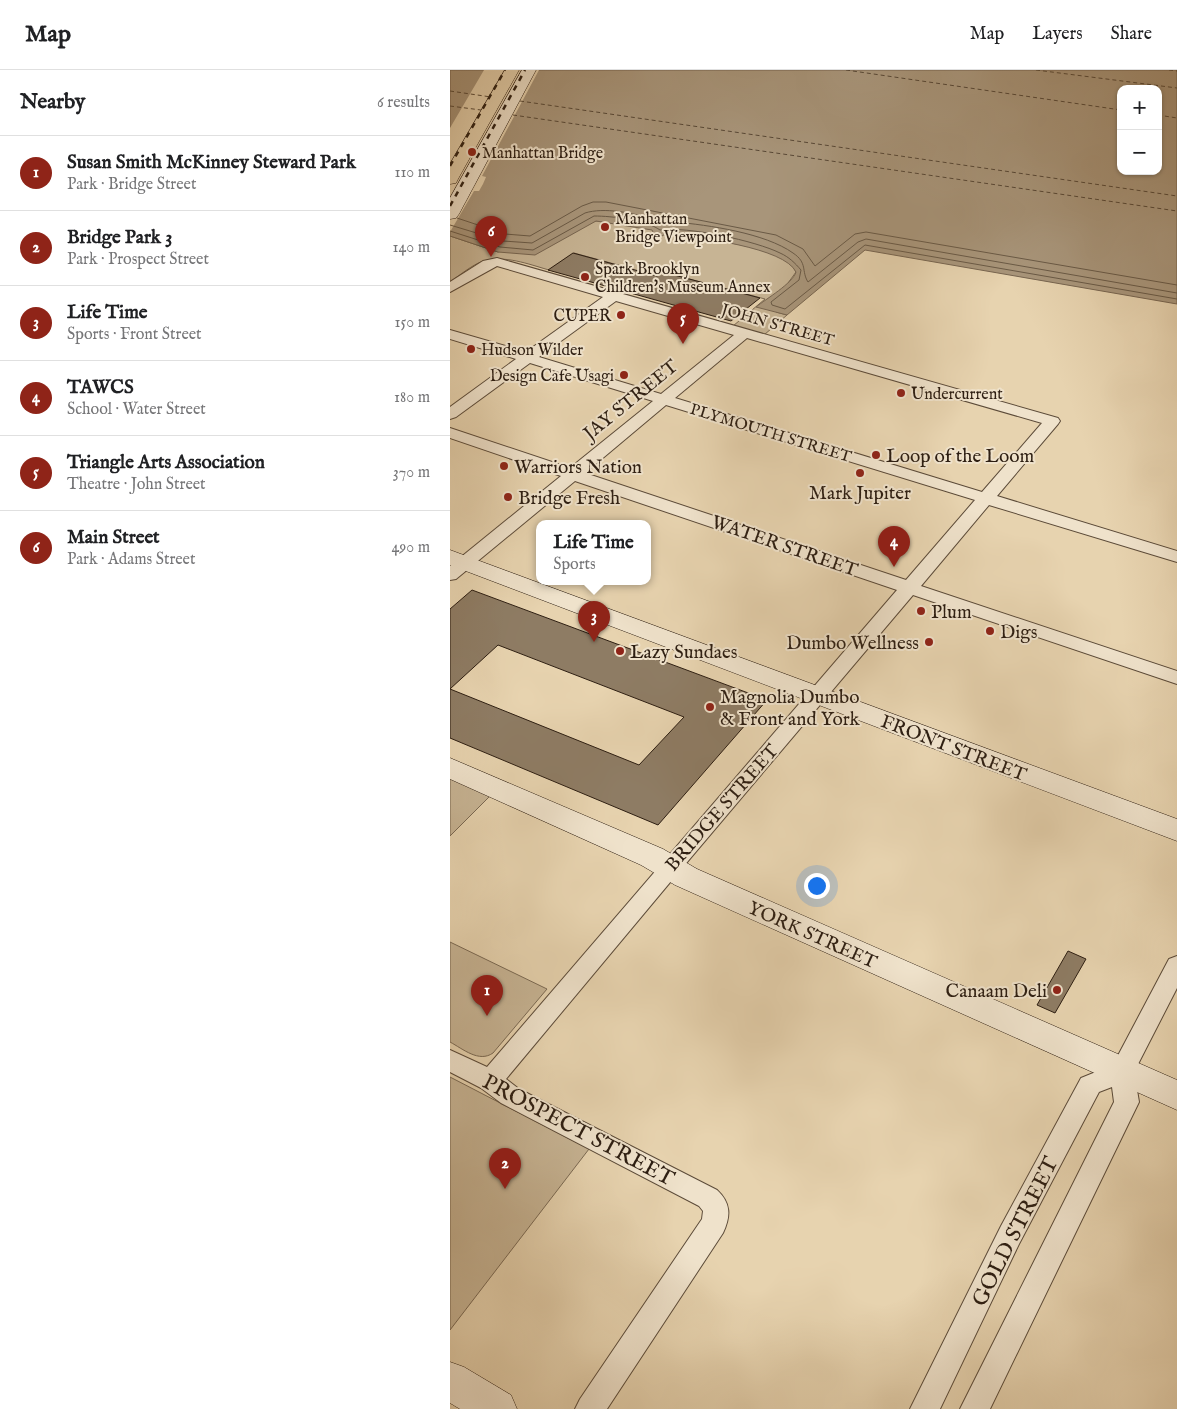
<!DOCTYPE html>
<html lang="en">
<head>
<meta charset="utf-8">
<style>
  body { margin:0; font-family:"IM FELL English",serif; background:#f2f2f2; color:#202124 }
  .controls { position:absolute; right:15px; top:15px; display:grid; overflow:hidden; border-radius:10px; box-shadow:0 1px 4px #0004 }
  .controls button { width:45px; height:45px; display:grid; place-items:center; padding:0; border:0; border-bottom:1px solid #e0e0e0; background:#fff; color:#202124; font:25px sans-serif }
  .you { position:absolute; left:366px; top:815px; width:18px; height:18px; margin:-12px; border:4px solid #fff; border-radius:50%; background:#1a73e8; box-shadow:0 0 0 8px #1a73e833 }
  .badge { display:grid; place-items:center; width:32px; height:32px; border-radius:50%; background:#8f2418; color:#fff; font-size:16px; font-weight:700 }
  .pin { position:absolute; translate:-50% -41px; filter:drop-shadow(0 1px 2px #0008) }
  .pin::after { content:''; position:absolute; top:26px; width:18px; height:15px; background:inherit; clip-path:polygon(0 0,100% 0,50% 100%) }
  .popup { position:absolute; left:86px; top:450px; width:115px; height:65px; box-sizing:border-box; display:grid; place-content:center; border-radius:10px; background:#fff; filter:drop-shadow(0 1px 4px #0005); font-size:16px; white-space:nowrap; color:#757577 }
  .popup b { font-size:19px; color:#202124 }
  .popup::after { content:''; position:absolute; left:50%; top:100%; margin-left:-10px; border:10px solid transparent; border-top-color:#fff }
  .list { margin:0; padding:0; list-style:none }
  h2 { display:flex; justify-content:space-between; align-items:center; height:65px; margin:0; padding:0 20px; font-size:21px }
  h2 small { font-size:16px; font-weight:400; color:#757577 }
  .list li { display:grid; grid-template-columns:32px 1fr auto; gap:15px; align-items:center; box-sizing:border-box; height:75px; padding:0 20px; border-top:1px solid #e0e0e0 }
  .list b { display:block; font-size:19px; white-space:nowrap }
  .list p { margin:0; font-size:16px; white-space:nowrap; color:#757577 }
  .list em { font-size:16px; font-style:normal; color:#757577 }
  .map { position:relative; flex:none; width:727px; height:1339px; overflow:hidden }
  header { display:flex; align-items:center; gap:30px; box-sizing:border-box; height:70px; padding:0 25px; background:#fff; border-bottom:1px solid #e0e0e0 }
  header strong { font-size:24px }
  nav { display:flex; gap:28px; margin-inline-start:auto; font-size:18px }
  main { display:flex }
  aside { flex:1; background:#fff }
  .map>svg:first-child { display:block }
</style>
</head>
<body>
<header>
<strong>Map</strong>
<nav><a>Map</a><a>Layers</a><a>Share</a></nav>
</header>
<main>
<aside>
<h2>Nearby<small>6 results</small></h2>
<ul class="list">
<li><span class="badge">1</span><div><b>Susan Smith McKinney Steward Park</b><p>Park · Bridge Street</p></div><em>110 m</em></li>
<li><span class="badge">2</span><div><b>Bridge Park 3</b><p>Park · Prospect Street</p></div><em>140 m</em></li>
<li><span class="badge">3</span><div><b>Life Time</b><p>Sports · Front Street</p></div><em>150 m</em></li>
<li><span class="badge">4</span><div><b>TAWCS</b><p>School · Water Street</p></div><em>180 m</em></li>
<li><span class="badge">5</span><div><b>Triangle Arts Association</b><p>Theatre · John Street</p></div><em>370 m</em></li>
<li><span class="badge">6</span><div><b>Main Street</b><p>Park · Adams Street</p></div><em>490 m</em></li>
</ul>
</aside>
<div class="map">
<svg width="727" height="1339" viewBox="0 0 727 1339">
  <rect width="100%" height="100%" fill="#e7d3af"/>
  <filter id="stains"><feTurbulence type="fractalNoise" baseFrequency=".004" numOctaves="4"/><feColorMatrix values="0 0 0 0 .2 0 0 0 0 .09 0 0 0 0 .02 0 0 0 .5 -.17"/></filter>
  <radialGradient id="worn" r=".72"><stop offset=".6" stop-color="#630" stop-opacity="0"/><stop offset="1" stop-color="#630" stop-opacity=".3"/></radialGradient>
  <g fill="#c7b494" stroke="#7a6953">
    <path d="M146,151C168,151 191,158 214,162C246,168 301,173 330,187C337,190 343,195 346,202L338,213L326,242L337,245L314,265L283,256L315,229L213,202L183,224V199L124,183L99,200C78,194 55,185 33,191C22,195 10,205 0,212V166L48,182Z"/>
    <path d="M0,707L41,725L0,766Z"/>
    <path d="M0,872L97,919L43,983C29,993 13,979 0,972Z"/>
    <path d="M0,1007L139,1079L0,1260Z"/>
  </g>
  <path fill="#a8957a" stroke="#776550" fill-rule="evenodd" d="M0,0H727V234L415,180L337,245L306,237C316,229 343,213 346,202C334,177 248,168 220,163C210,165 205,172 195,174L192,173L204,164L202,160L146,151L85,185L48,182L0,166ZM671,19H708V101H671Z"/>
  <path fill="#e7d3af" d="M34,0H89L32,106L36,107L33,114L29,121H24L0,162V58Z"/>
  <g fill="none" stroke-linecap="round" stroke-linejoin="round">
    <g stroke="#6a5a46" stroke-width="1">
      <path d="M7,148L55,164L80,166L132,136L143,132H156L326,165L353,179L365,196L405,164L416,162L727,215"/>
      <path d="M0,155L53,171L82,173L135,143C154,137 183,143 203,149C206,150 210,153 213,153C217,153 221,152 225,152C258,155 315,163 343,183C358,193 351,201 358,212L408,172L416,169L727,223"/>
      <path d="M0,161L50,177L83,180L144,146C162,146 196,150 210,160C237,156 306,171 330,183C339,187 345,193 351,200L349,210L321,232L322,235L335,239L415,175L727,229"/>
    </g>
    <g stroke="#584836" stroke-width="1" stroke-dasharray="4 3" stroke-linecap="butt">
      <path d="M396,0L671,40"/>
      <path d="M586,0L727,18"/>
      <path d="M719,0L727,1"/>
      <path d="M0,21L41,27"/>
      <path d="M70,31L727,126"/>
      <path d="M0,36L31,40"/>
      <path d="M63,45L727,141"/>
      <path d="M708,45L727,48"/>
    </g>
  </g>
  <g fill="#8e7c64" stroke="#2d1e12">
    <path d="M123,183L207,206L213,202L310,228L281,251L98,200Z"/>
    <path d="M22,520L183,580L317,630L208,755L0,668V619L189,695L234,647L48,575L0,619V539Z"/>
    <path d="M618,881L636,889L605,943L587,935Z"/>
  </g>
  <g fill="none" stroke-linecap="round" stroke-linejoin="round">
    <defs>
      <g id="street">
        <path d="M47,188L608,348L610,351L608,354L547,426L727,481V492L539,435L471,516L727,601V614L463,525L227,804L56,1009L69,1019L267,1120C281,1133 281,1146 273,1163L157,1339H125L130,1329L252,1149L253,1141L249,1136L51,1033L31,1018L0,1002V980L37,997L447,520L125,411L6,509L0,510V496L111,406L0,368V358L120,398L203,331L80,293L6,347L0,349V337L66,289L0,269V260L76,282L153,227L47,196L0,222V212L33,191ZM166,231L284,265L211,324L89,287ZM297,268L592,353L532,422L225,328ZM216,335L525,430L456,510L135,403Z"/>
        <path d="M727,886V918L684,1002L689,1032L540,1339H510L664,1032L662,1017L649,1022L569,1174L490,1339H460L551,1156L631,1008L663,995L719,889Z"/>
      </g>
      <g id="secondary">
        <path d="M72,0H86L9,144L6,148L0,149V128Z"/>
        <path d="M0,480L727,749V771L0,495Z"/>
        <path d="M0,688L213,779L247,799L727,1010V1040L225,815L191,795L0,709Z"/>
        <path d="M0,1292L14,1297L61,1325L67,1339H10L0,1333Z"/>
      </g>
      <path id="primary" d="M55,0H69L8,109L6,113L0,114V94Z"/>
    </defs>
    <use href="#street" stroke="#5c4b39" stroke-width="2"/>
    <use href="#secondary" stroke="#2d1e12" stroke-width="1"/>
    <use href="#primary" stroke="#2d1e12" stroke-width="1"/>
    <use href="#street" fill="#efe2cb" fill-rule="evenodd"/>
    <use href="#secondary" fill="#efe2cb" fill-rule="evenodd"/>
    <use href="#primary" fill="#e7d3af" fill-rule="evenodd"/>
    <g stroke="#2d1e12" stroke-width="2.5" stroke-dasharray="5.5 5.5" stroke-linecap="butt">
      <path d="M0,96L55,0"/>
      <path d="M0,136L75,0"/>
    </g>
  </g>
  <g fill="#8f2418" stroke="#efe2cb" stroke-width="2">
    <circle cx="22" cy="82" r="5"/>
    <circle cx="155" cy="157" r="5"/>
    <circle cx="135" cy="207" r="5"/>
    <circle cx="171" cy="245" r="5"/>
    <circle cx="21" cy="279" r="5"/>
    <circle cx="174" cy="305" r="5"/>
    <circle cx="451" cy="323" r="5"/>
    <circle cx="426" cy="385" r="5"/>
    <circle cx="54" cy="396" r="5"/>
    <circle cx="410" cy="403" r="5"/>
    <circle cx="58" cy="427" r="5"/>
    <circle cx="471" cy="541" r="5"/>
    <circle cx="540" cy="561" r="5"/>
    <circle cx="479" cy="572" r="5"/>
    <circle cx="170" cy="581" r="5"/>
    <circle cx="260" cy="637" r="5"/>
    <circle cx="607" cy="920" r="5"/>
  </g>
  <g text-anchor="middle" stroke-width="4" stroke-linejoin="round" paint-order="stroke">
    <g font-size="16" fill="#2d1e12" stroke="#efe2cb" text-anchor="start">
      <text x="32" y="88">Manhattan Bridge</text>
      <text x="165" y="154">Manhattan<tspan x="165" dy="18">Bridge Viewpoint</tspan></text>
      <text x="145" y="204">Spark Brooklyn<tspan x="145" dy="18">Children's Museum Annex</tspan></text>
      <text x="161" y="251" text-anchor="end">CUPER</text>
      <text x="31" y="285">Hudson Wilder</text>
      <text x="164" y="311" text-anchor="end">Design Cafe Usagi</text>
      <text x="461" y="329">Undercurrent</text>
    </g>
    <g font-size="16" fill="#2d1e12" stroke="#efe2cb">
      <text transform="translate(328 254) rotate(16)" y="6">JOHN STREET</text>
      <text transform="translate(321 362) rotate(17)" y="6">PLYMOUTH STREET</text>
    </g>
    <g font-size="19" fill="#2d1e12" stroke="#efe2cb">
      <text transform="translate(180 329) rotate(-39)" y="7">JAY STREET</text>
      <text transform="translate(335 475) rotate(19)" y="7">WATER STREET</text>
      <text transform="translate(504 677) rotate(21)" y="7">FRONT STREET</text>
      <text transform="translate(271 737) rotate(-49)" y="7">BRIDGE STREET</text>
      <text transform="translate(363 864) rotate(24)" y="7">YORK STREET</text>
    </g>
    <g font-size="19" fill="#2d1e12" stroke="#efe2cb" text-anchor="start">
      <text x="436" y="392">Loop of the Loom</text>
      <text x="64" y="403">Warriors Nation</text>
      <text x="410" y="429" text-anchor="middle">Mark Jupiter</text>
      <text x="68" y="434">Bridge Fresh</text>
      <text x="481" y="548">Plum</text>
      <text x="550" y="568">Digs</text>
      <text x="469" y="579" text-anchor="end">Dumbo Wellness</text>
      <text x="180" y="588">Lazy Sundaes</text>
      <text x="270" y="633">Magnolia Dumbo<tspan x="270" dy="22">&amp; Front and York</tspan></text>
      <text x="597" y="927" text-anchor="end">Canaam Deli</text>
    </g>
    <g font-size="22" fill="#2d1e12" stroke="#efe2cb">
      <text transform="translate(129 1059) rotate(28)" y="8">PROSPECT STREET</text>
      <text transform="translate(564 1161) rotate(-63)" y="8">GOLD STREET</text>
    </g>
  </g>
  <rect width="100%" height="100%" filter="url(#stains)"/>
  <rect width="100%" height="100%" fill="url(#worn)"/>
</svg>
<div class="controls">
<button>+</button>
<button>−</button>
</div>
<div class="you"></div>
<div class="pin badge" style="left:37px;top:946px">1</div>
<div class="pin badge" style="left:55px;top:1119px">2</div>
<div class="pin badge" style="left:144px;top:572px">3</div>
<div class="popup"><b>Life Time</b>Sports</div>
<div class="pin badge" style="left:444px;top:497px">4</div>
<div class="pin badge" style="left:233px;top:274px">5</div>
<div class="pin badge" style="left:41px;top:187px">6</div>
</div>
</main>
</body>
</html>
